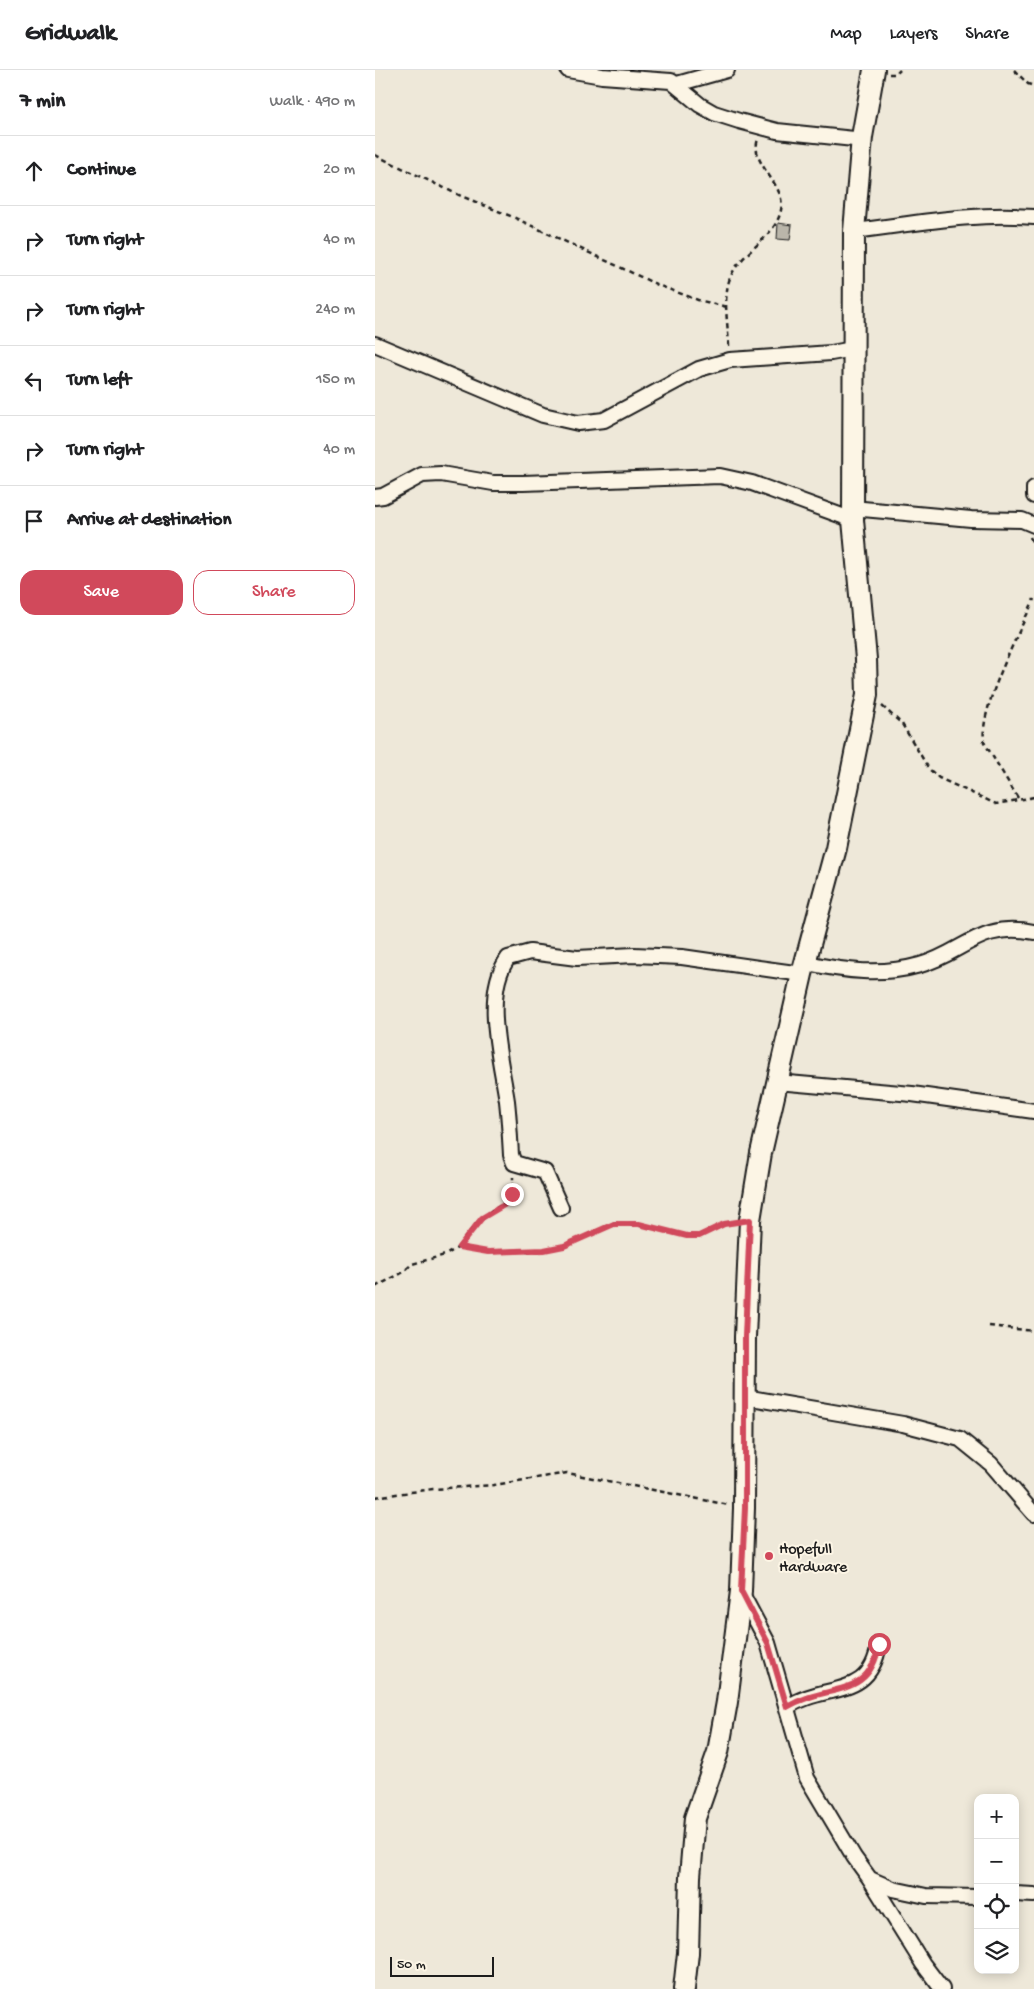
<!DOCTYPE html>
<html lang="en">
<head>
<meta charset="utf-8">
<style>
  body { margin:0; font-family:"Gochi Hand",sans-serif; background:#f2f2f2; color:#202124 }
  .controls { position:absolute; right:15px; bottom:15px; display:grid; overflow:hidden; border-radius:10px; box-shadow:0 2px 12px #0003 }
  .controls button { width:45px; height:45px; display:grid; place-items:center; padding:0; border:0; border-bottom:1px solid #e0e0e0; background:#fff; color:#202124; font:25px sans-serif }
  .scale { position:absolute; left:15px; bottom:12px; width:104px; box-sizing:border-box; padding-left:5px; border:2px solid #1c1c1c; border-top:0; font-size:14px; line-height:18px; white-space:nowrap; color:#1c1c1c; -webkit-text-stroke:4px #fcf5e5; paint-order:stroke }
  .stop { position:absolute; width:15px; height:15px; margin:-11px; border:4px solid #d1495b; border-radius:50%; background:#fff }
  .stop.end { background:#d1495b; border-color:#fff; box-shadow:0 1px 5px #0008 }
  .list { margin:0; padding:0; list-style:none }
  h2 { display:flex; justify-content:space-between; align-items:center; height:65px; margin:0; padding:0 20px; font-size:21px }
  h2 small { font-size:16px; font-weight:400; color:#757577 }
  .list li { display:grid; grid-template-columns:32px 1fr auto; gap:15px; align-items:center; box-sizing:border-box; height:70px; padding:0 20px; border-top:1px solid #e0e0e0 }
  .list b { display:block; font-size:19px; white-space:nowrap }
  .list em { font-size:16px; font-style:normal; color:#757577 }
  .actions { display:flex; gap:10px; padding:15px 20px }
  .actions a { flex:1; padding:11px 0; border:1px solid #d1495b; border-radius:15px; text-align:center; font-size:18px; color:#d1495b }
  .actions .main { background:#d1495b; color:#fff }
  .icon { flex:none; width:28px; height:28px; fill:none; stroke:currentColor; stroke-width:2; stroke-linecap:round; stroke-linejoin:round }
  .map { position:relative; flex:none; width:659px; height:1919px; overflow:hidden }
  header { display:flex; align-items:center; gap:30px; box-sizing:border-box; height:70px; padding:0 25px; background:#fff; border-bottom:1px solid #e0e0e0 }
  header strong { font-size:24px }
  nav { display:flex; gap:28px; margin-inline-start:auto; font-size:18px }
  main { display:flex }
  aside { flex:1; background:#fff }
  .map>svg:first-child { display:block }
</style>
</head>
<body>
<header>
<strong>Gridwalk</strong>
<nav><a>Map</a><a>Layers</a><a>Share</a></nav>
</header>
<main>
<aside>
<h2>7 min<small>Walk · 490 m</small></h2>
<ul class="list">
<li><svg class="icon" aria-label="ahead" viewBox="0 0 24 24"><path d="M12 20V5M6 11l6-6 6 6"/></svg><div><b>Continue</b></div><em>20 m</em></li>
<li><svg class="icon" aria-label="right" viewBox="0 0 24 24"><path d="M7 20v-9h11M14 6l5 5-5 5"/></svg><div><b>Turn right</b></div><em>40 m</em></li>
<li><svg class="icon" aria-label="right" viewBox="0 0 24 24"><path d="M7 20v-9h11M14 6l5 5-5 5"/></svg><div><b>Turn right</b></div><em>240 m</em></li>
<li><svg class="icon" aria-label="left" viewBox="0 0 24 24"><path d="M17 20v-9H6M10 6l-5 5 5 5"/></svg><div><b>Turn left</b></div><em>150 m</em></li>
<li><svg class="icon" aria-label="right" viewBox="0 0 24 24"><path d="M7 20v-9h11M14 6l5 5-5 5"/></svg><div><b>Turn right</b></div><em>40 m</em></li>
<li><svg class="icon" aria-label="arrive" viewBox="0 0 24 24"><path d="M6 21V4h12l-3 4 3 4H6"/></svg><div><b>Arrive at destination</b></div></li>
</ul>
<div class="actions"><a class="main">Save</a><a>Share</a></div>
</aside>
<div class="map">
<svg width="659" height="1919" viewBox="0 0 659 1919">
  <rect width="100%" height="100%" fill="#eee8d9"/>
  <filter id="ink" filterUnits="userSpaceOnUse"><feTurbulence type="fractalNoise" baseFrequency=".02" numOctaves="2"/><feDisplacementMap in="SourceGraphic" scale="10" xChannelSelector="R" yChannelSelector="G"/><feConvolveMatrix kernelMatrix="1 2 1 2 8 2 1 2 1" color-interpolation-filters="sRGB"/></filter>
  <g filter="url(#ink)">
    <path fill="#bab6aa" stroke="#1c1c1c" d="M403,153L417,155L415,170L402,169Z"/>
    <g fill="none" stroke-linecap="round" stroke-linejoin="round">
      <defs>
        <g id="street">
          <path d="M193,0L227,6L296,11L325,35L339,43L364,51L402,61L479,69L487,67"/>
          <path d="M302,14L352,0"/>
          <path d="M479,161C539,154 598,142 659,147"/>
          <path d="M0,274L168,345L203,353L229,350L324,299L355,290L456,283L478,279"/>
          <path d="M659,418V426"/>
          <path d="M0,427L8,426L47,405L66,404L118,413H148L345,406L377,413L478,450"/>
          <path d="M477,438L596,449L647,450L659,455"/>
          <path d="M432,893C470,901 506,906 545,895C589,883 604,851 659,862"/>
          <path d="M402,1012L537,1024L659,1041"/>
          <path d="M186,1138L170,1102L139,1093L136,1085C135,1067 134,1049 132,1031C126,990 107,924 133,888L155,882L202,888L259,885L307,887L427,904"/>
          <path d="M370,1327L528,1354L585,1369L616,1394L659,1444"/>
          <path d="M366,1522L393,1573L432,1708L479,1787L495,1809L518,1819L551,1826L603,1827"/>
          <path d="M412,1637C451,1612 495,1631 504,1574"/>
          <path d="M495,1809L548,1894L567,1919"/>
          <path d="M640,1824L659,1825"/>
        </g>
        <path id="secondary" d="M309,1919L313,1883L315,1807L320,1748L343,1682L352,1632L366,1521L369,1438L370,1267L375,1150L386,1083L427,904L461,778L492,625L491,589L478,450L479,161L487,67L499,0"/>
      </defs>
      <use href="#street" stroke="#1c1c1c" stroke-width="18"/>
      <use href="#secondary" stroke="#1c1c1c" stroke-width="24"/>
      <g stroke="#1c1c1c" stroke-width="2.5" stroke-dasharray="5 4" stroke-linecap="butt">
        <path d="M639,0L653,14L659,16"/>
        <path d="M514,4H521L525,0"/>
        <path d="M0,85L86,126L138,147L285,216L323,230L352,237"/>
        <path d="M354,276C353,255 348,231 354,211C363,182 400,170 406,140C412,114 374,95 383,69"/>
        <path d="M655,467L659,476"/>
        <path d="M507,636L527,654L554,699L564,708L621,734L659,727"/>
        <path d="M643,728L609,672C604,637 644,564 659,529"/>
        <path d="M84,1177C91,1167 98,1157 107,1149C125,1132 138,1137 138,1107"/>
        <path d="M0,1217L27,1203L37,1194L70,1185L84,1177L113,1182L169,1180L189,1176L239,1154H264L312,1166H324L349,1154L359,1152"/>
        <path d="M614,1256L659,1261"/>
        <path d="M0,1427L58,1419L119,1415L192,1403L354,1435"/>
      </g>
      <use href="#street" stroke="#fcf5e5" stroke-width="14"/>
      <use href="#secondary" stroke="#fcf5e5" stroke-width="20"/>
    </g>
  </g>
  <g fill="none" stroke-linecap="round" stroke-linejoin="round" filter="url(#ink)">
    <path stroke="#d1495b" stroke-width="6" d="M137,1124L129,1135L107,1148L84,1177L113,1182L169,1180L189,1176L239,1154H264L312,1166H324L349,1154L375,1150L370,1267V1438L366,1521L393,1573L412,1637C451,1613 495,1631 504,1574"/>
  </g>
  <circle fill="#d1495b" stroke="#fcf5e5" stroke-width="2" cx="394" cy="1486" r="5"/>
  <g text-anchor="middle" stroke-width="4" stroke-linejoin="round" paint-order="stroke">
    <g font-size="16" fill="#1c1c1c" stroke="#fcf5e5" text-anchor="start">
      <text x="404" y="1483">Hopefull<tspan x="404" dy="18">Hardware</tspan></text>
    </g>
  </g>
</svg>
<div class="controls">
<button>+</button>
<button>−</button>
<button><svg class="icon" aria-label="locate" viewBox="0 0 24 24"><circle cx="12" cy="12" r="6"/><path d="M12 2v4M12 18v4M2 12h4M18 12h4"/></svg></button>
<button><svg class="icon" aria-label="layers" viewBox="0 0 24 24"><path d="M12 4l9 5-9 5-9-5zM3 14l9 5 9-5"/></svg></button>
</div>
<div class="scale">50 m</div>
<div class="stop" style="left:504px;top:1574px"></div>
<div class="stop end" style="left:137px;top:1124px"></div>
</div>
</main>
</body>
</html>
